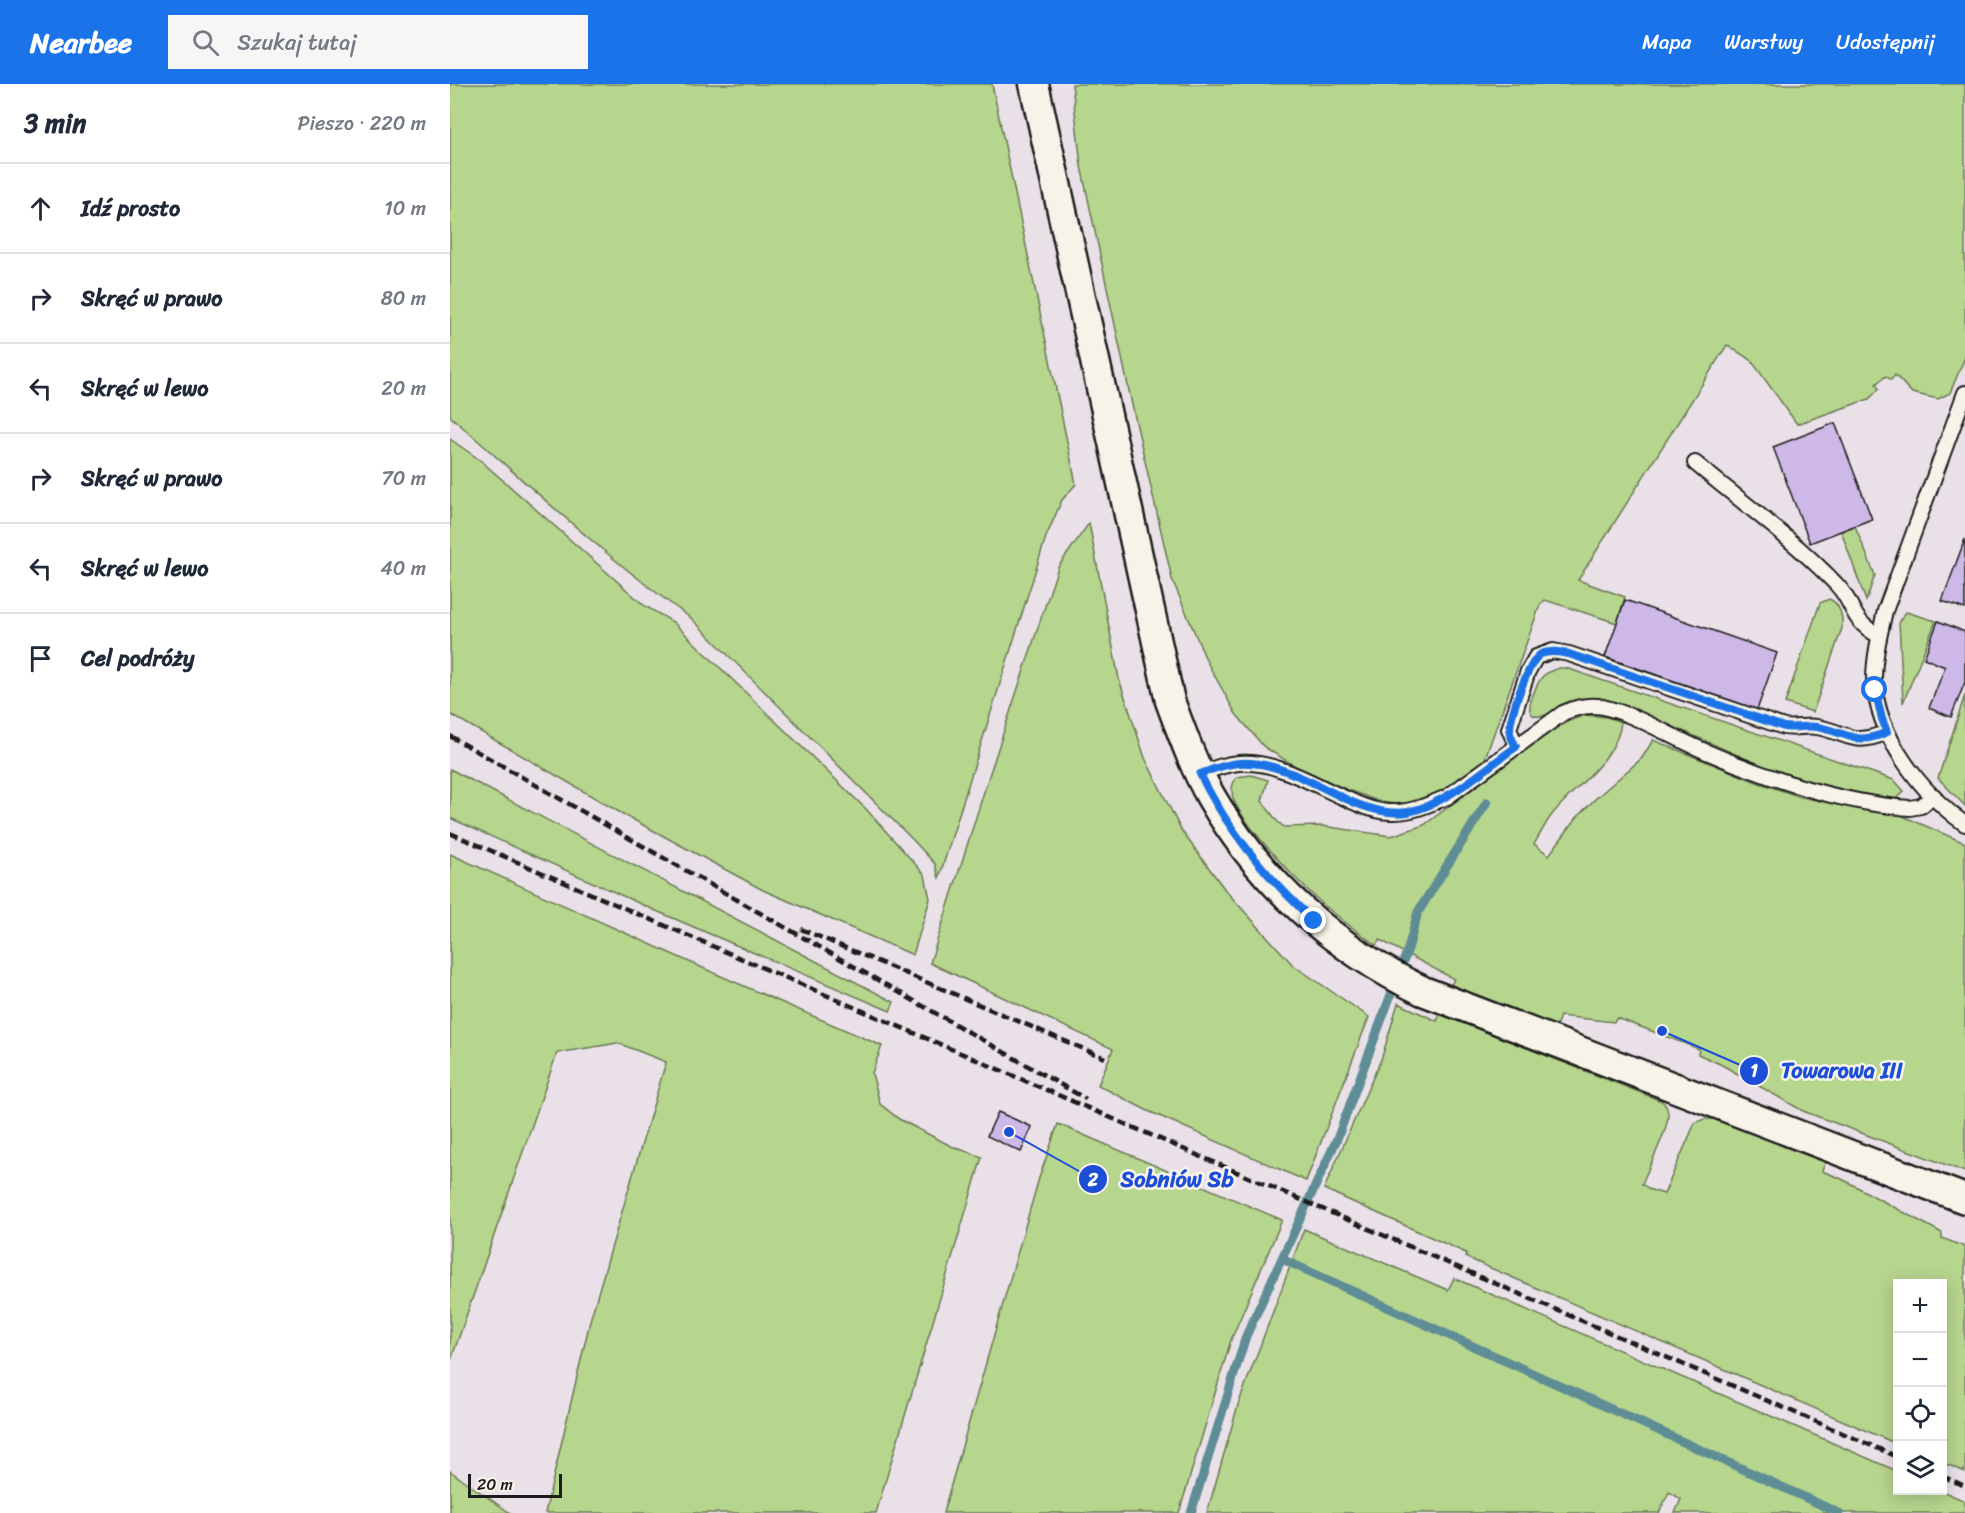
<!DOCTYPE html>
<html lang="pl">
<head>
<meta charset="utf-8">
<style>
  body { margin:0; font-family:Sriracha,sans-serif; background:#f6f6f7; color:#1f2937 }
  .controls { position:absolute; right:18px; bottom:18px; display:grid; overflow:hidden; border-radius:0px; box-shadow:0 3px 15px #0003 }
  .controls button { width:54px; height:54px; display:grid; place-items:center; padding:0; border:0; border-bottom:2px solid #e0e1e3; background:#fff; color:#1f2937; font:30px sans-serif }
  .scale { position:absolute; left:18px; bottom:15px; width:94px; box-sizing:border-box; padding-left:6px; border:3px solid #1c1c1c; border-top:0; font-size:16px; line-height:21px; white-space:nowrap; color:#1c1c1c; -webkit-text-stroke:4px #f7f3e8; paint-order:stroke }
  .stop { position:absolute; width:18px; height:18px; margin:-14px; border:4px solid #1a73e8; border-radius:50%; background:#fff }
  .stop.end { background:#1a73e8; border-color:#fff; box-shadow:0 2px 6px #0008 }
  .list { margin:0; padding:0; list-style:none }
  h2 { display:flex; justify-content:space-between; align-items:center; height:78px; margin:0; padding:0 24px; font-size:26px }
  h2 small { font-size:20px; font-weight:400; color:#747a83 }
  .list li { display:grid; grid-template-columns:39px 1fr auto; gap:18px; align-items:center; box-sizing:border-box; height:90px; padding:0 24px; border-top:2px solid #e0e1e3 }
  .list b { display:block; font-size:22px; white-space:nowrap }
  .list em { font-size:20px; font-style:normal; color:#747a83 }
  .icon { flex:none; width:33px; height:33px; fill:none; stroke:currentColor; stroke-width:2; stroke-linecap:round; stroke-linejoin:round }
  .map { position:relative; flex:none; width:1515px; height:1429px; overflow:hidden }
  header { display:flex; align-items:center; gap:36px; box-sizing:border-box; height:84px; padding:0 30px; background:#1a73e8; color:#fff }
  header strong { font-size:28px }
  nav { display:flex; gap:33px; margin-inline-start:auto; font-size:21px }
  .search { width:420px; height:54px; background:#f6f6f7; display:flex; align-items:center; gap:15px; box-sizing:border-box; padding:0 21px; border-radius:0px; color:#747a83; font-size:22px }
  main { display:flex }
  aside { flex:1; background:#fff }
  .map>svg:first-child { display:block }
</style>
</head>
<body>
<header>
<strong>Nearbee</strong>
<div class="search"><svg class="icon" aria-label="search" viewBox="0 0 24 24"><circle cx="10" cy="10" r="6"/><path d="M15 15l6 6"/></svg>Szukaj tutaj</div>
<nav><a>Mapa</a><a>Warstwy</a><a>Udostępnij</a></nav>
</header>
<main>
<aside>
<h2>3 min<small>Pieszo · 220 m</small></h2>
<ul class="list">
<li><svg class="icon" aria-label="ahead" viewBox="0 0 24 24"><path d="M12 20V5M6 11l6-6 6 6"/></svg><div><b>Idź prosto</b></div><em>10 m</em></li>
<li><svg class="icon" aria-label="right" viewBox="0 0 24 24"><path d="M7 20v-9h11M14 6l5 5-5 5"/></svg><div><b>Skręć w prawo</b></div><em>80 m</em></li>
<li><svg class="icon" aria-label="left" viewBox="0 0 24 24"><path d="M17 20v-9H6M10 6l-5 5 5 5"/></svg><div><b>Skręć w lewo</b></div><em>20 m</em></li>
<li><svg class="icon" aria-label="right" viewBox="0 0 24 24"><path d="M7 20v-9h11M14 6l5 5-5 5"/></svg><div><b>Skręć w prawo</b></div><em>70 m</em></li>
<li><svg class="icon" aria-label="left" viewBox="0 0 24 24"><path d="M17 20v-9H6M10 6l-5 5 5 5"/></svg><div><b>Skręć w lewo</b></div><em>40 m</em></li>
<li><svg class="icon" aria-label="arrive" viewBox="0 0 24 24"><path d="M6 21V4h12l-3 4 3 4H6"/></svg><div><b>Cel podróży</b></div></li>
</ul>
</aside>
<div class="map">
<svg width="1515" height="1429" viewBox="0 0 1515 1429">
  <rect width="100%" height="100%" fill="#eae1e8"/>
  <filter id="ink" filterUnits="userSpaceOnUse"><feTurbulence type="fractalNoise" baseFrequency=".0167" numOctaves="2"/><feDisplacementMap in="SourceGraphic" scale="12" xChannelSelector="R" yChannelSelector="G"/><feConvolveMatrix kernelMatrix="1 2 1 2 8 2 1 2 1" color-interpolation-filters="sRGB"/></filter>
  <g filter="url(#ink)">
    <g fill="#b6d58d" stroke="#697854" stroke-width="1.5">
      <path d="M0,0H542L626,400L612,416L596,453L489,794L485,780L463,756L242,535C156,474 79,401 0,332Z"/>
      <path d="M622,0H1515V273L1500,309L1488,315L1462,309L1445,291L1441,296L1436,292L1426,300L1429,305L1419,315L1347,340L1301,276L1277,261L1128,496L1175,513L1167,539L1095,516L1090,521L1033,680L989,709L968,718L945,720L931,718L865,694L814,663L786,630L757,578L722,495L681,316L631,82Z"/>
      <path d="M0,355L30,376L195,522L223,538L416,725L475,791L480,815L463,871L313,806L171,729L0,630Z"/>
      <path d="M639,439L669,595L695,674L731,746L776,807L843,881L919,933L856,1097L696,1026L648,1001L663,965L480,879L539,692L608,483Z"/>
      <path d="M1405,442L1425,491L1416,517L1391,447Z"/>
      <path d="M1379,515C1390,519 1393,533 1392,544L1363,628L1335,619L1370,519Z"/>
      <path d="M1456,528L1486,537L1453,619L1449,537Z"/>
      <path d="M1109,584H1116L1444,696L1454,707L1445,716C1404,709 1365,701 1326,687C1278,669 1232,644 1183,627C1164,620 1146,610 1126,617C1116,621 1089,640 1081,629C1076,623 1088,597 1093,592C1098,588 1103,586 1109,584Z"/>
      <path d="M1515,611V722L1488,694Z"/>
      <path d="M1135,631L1157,633L1171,638C1168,675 1123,703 1101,732C1095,740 1090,751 1084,760L1099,771L1128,732L1145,715L1192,674L1203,656L1309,699L1351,713L1389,721L1448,730L1515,759V1088L1353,1027L1272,981L1248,970L1249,965L1167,934L1164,938L1110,932L1106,943L1001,901L1004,895L930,856L926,861C905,846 884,831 865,813C844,794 792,739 783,714C781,706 782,699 787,693L801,691L818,696L812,717L827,737L834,743L872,742L941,752L974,741L1102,646L1119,637Z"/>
      <path d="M0,685L444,918L440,927L204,826L0,734Z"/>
      <path d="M0,770L264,889L432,962L422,989L430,1020L449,1035L501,1062L532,1073L426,1429H95L141,1233L216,978L168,959L107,969L0,1279Z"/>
      <path d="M948,919L987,937L990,930L1212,1017C1216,1021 1218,1024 1218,1030C1219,1045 1198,1084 1192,1100L1201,1106L1214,1110L1245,1039L1254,1035H1264L1376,1077L1372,1087L1392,1095L1492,1149V1154L1515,1163V1388L1493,1379L1492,1200H1448L1447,1360L1015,1173L1016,1169L874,1105L932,973Z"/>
      <path d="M608,1040L832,1136L781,1256L729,1429H493L589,1094Z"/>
      <path d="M854,1145L998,1206L1004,1194L1447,1387L1448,1406L1492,1407L1515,1417V1429H1225L1231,1415L1219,1408L1209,1429H757L788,1321Z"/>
      <path d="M0,1387L60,1429H0Z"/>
    </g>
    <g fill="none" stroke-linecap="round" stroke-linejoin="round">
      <g stroke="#5e8d96" stroke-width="9">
        <path d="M832,1175L1389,1429"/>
        <path d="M741,1429L796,1252L887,1055L958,865L968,828L1037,718"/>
      </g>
    </g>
    <g fill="#cdb8e8" stroke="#1c1c1c" stroke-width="1.5">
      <path d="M1385,339L1422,435L1360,459L1323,363Z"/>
      <path d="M1515,455V525L1492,517Z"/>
      <path d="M1175,516L1327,569L1307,626L1155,573Z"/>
      <path d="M1488,537L1515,548V598L1501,633L1479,624L1495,583L1474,574Z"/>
      <path d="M548,1028L582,1043L571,1068L537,1052Z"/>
    </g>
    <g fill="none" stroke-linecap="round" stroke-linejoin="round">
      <defs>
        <g id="lane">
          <path d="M1515,309L1435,527C1430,549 1424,573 1424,596C1427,652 1470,708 1515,740"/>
          <path d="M1245,379C1292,418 1343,455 1386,500C1406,520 1398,535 1429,552"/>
          <path d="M1067,663L1059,645L1078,587L1086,573L1103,567L1119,570L1334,643C1345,645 1356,641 1367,643C1399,649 1403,663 1437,648"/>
          <path d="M750,690C763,685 775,680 789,679C826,676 864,701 897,715C911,722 928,729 945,728C963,728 980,720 997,713L1113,629C1126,623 1139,620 1153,623C1187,631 1218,651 1250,665C1316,694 1388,719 1460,724L1471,722L1484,712"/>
        </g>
        <path id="street" d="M584,0L720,617C732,649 744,683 761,713C810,798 885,865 973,907L1515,1115"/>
      </defs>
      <use href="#lane" stroke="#1c1c1c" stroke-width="18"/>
      <use href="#street" stroke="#1c1c1c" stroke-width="33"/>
      <use href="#lane" stroke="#f7f3e8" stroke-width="14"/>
      <use href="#street" stroke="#f7f3e8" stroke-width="28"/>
      <g stroke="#1c1c1c" stroke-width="4.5" stroke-dasharray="9 4.5" stroke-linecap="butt">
        <path d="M0,652L636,1015"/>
        <path d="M0,749L1448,1373"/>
        <path d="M351,845L655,974"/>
        <path d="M1492,1392L1515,1402"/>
      </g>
    </g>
  </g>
  <g fill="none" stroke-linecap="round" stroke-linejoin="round" filter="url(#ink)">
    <path stroke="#1a73e8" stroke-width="8" d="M864,837C817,794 778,747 750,690C763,685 775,680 789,679C825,676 864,700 896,715C915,724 936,731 958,728C997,720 1034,685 1066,663C1064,658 1059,652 1060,646C1060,631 1079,576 1091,570C1100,566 1110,568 1119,570L1334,643C1345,645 1356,641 1367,643C1398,648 1404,663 1437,648L1432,635L1425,606"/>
  </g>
  <path fill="none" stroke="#1d4ed8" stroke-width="2" d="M1212 947L1304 987M559 1048L643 1095"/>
  <g fill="#1d4ed8" stroke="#f7f3e8" stroke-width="2">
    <circle cx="1212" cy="947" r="6"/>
    <circle cx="559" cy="1048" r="6"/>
    <circle cx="1304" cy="987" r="15"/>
    <circle cx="643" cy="1095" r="15"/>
  </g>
  <g font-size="18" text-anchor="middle" font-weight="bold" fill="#fff">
    <text x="1304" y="993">1</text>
    <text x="643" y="1102">2</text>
  </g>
  <g font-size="22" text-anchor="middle" font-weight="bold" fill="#1d4ed8" stroke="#f7f3e8" stroke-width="5" stroke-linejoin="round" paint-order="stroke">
    <text x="1392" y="994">Towarowa III</text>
    <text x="727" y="1103">Sobniów Sb</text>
  </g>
</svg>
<div class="controls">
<button>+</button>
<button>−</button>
<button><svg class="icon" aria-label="locate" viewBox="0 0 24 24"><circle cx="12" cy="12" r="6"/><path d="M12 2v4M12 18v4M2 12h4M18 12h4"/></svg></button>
<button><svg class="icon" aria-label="layers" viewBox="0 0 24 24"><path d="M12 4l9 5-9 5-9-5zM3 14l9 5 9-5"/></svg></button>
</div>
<div class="scale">20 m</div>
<div class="stop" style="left:1425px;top:606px"></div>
<div class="stop end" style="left:864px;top:837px"></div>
</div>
</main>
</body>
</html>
